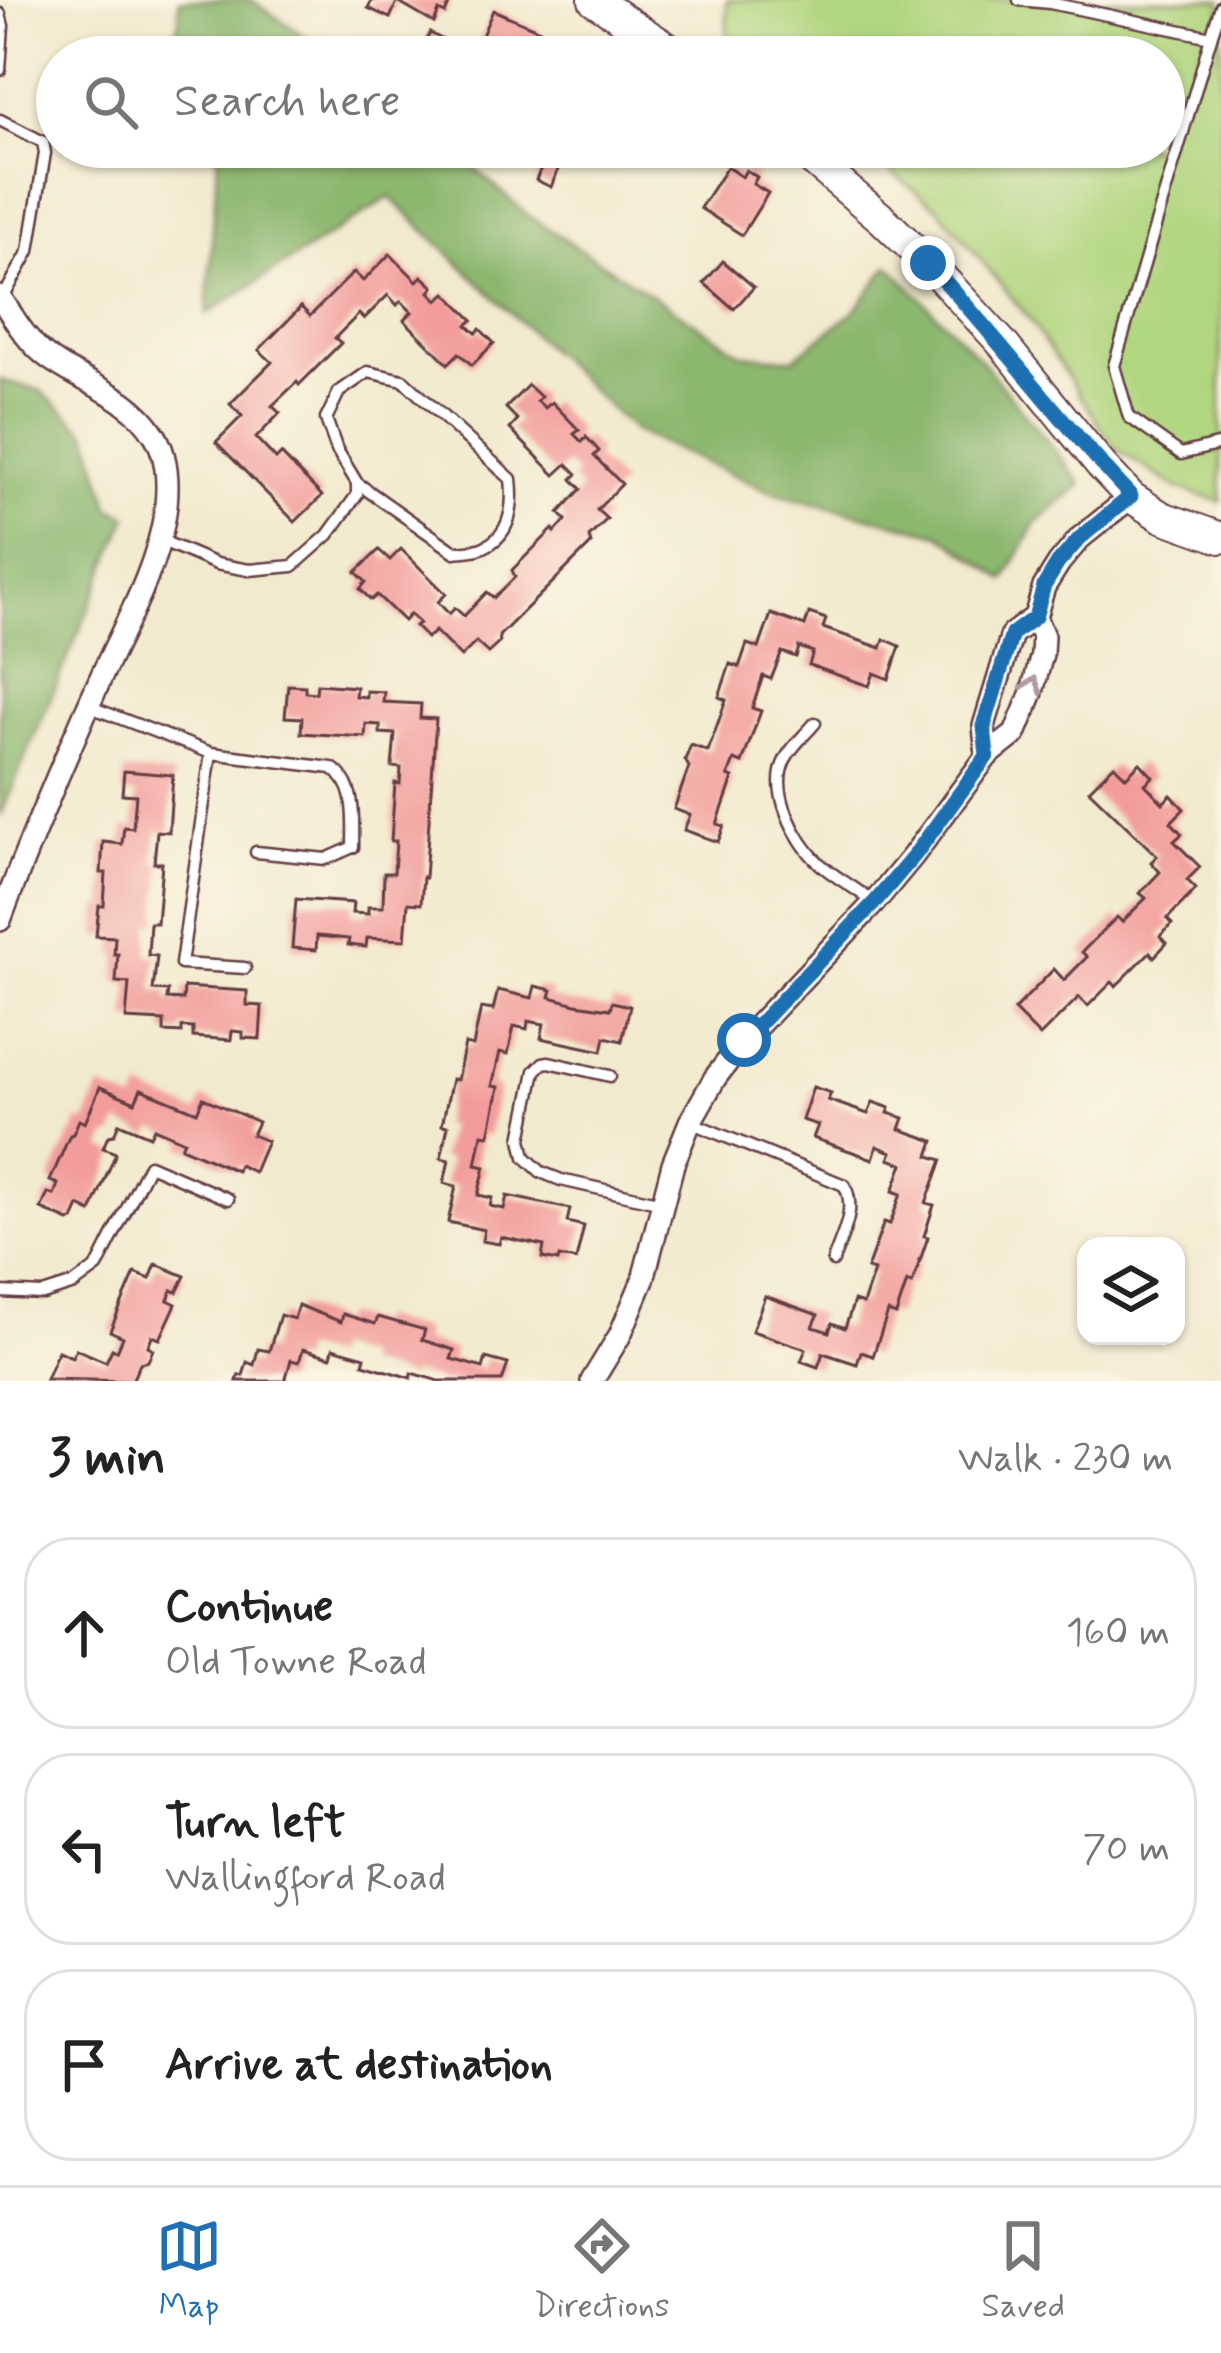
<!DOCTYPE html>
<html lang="en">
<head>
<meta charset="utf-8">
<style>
  body { margin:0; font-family:Mynerve,sans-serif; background:#f6f6f6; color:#222 }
  .controls { position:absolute; right:36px; bottom:36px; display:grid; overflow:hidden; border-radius:24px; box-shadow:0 3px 9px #0004 }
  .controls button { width:108px; height:108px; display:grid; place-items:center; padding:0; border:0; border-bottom:3px solid #e0e0e0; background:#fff; color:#222; font:60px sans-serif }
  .stop { position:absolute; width:36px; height:36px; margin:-27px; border:9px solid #1f6fb2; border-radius:50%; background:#fff }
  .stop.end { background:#1f6fb2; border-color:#fff; box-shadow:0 3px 12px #0008 }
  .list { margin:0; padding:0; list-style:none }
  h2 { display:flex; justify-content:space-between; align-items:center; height:156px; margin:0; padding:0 48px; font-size:51px }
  h2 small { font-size:39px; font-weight:400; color:#767676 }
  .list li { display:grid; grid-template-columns:78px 1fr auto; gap:36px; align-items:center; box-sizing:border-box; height:192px; margin:0 24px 24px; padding:0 24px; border:3px solid #e0e0e0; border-radius:48px }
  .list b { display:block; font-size:45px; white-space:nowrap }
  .list p { margin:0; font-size:39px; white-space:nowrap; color:#767676 }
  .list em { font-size:39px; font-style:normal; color:#767676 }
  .icon { flex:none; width:66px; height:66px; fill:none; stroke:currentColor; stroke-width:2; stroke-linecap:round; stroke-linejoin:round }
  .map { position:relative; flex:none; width:1221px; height:1381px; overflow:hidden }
  .search { position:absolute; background:#fff; box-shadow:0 3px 9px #0004; left:36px; right:36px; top:36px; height:132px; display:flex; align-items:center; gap:30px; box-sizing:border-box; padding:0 42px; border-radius:66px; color:#767676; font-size:45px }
  .sheet { height:804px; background:#fff }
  nav { display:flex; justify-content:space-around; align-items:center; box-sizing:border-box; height:168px; border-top:3px solid #e0e0e0; background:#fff; font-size:33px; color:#767676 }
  nav a { display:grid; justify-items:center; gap:6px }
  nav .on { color:#1f6fb2 }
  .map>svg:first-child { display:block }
</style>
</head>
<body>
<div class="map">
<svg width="1221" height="1381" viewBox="0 0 1221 1381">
  <rect width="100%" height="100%" fill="#fcf5e5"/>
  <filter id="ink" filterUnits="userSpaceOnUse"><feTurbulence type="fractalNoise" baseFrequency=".00833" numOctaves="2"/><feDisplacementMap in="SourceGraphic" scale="24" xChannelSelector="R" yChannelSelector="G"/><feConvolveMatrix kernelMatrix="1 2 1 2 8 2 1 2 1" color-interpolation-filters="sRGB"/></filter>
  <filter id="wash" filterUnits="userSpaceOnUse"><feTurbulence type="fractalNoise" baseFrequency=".004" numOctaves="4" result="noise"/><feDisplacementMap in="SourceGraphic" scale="48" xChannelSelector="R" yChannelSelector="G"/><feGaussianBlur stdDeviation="2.7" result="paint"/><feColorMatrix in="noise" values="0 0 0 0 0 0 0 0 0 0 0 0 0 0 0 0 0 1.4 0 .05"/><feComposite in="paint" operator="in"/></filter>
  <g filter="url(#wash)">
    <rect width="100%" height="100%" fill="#f2eace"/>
    <path fill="#b1d680" stroke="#7e7a56" stroke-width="3" d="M727,0H1221V502L1177,488L1115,448L1027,316L939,209L858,147H1164V57H743L727,38Z"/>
    <g fill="#8cb76e" stroke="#6b6b4c" stroke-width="3">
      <path d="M179,0H251L336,57H166L179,20Z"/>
      <path d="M196,147H450L530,217L743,354L793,359L854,312L889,265L981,360L1082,484L1036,523L1005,580L940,534L774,493L634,431L390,197L207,314L218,156Z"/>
      <path d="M0,380L40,390L88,433L110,507L128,516L0,817V460L2,451Z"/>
    </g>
    <g id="blocks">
      <g fill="#f29d9b">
        <path d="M372,0H398L390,18L368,8Z"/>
        <path d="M403,0H451L445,14L439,11L434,23L401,4Z"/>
        <path d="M493,10L540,30L529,57H473Z"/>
        <path d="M430,33L453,45L447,57H418Z"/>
        <path d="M544,161L559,167L551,187L536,180Z"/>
        <path d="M727,167L742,177L746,170L757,177L753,184L768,193L742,235L700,208Z"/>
        <path d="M390,254L417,281L422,276L434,287L430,292L438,300L446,293L473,320L467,325L476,333L480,329L494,343L472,365L459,353L448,364L404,320L412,312L401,301L397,305L388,295L364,319L359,314L335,338L341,343L299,385L297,382L272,406L280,413L256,438L276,459L281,454L322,496L295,522L216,442L242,416L230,404L272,362L259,350L301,307L310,316L354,272L363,281Z"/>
        <path d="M723,261L754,287L734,309L704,283Z"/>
        <path d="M528,385L541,397L537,401L545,408L552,402L579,430L574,434L582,442L586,437L599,451L594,456L622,484L597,510L607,519L589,537L591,544L499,636L500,642L488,653L476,642L461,657L435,631L427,638L415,626L419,623L410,614L404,621L377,595L371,600L360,589L366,582L356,572L379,550L390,560L401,549L446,594L438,602L449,614L455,608L464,616L487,592L494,598L515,577L512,570L553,529L555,532L566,520L559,513L581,489L572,479L577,474L567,464L555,475L510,429L518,420L506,408Z"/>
        <path d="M809,613L826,619L823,628L881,648L884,639L900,646L889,679L874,673L869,686L809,665L813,652L799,647L796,657L782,652L771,679L763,676L752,708L761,711L742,763L734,760L728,776L733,778L717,824L724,826L718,842L684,830L690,815L674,809L689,767L685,760L691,745L708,751L726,700L719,697L730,664L739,667L747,644L759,648L771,614L805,626Z"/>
        <path d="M317,684L356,687L355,696L366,697V691L384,692L383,702L421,704L420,718L436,719L425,878L423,877L421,904L408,903L405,940L367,938L366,947L348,945L349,939L317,936L316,950L292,948L296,899L353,903L352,913L368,914V907H383L384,873H394L396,841H391L395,783L400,784L401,768L392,767L395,734L380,733V725L366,724L365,737L301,733L302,718L285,717L288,685L305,686V692L316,693Z"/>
        <path d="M1140,763L1153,777L1145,784L1163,803L1171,795L1184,809L1171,822L1182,834L1174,841L1200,867L1187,880L1196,889L1167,919L1172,924L1160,936L1167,943L1154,957L1150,952L1116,986L1112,982L1088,1006L1079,997L1040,1036L1014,1010L1054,969L1064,980L1087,957L1082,952L1117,917L1122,922L1146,898L1140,893L1160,872L1151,862L1157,856L1089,790L1114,765L1126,777Z"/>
        <path d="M124,771L173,775L169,832L157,831L154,863H162L157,923H150L148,955L157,956L153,990L168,991L167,999L183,1000L184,987L247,991V1005L262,1006L260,1039L243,1038V1032L232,1031L231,1040L193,1037V1028L182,1027V1033L164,1032V1021L126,1019L129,983L116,982L118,954H114L115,937L96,936L99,906H104L106,873H101L103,842L122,844L124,827L133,828L136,795L122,794Z"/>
        <path d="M535,986L552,990L550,997L576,1004L610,1009L612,1002L630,1006L622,1041L605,1037L602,1051L541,1038L544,1024L528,1021L527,1029L514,1026L508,1054L500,1052L492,1086L499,1087L489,1135L482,1134L476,1165L485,1167L478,1195L492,1198L490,1206L504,1209L507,1196L570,1209L567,1222L584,1226L576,1260L559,1257L558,1261L542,1258L544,1246L530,1243L501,1237L499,1244L482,1241L484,1230L448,1222L456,1186L444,1183L449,1160L441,1158L448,1126L442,1125L452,1079L457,1080L465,1044L473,1046L481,1008L493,1010L498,990L532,998Z"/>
        <path d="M100,1087L135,1102L141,1089L197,1112L203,1098L258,1122L252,1135L267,1141L254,1172L239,1165L237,1171L181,1147L184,1141L154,1128L150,1136L119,1123L114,1135L108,1136L103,1148L116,1153L91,1212L79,1206L73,1220L69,1221L41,1209L48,1193L54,1195L58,1184L50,1181L70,1135L73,1134L79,1120L85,1123Z"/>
        <path d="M813,1087L831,1093L828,1100L868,1114L873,1102L890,1108L888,1113L904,1118L900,1129L934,1141L929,1156L942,1160L926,1203L934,1205L924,1236L928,1237L912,1284L907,1282L896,1315L888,1312L873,1356L861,1352L857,1364L823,1353L818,1367L801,1361L806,1349L752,1331L765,1296L818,1315L813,1327L829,1332L832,1323L845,1328L854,1301L863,1304L874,1271L867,1269L884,1222L890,1224L901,1194L893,1191L903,1164L889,1159L892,1152L877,1146L873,1159L813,1138L818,1125L802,1120Z"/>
        <path d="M156,1264L185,1276L177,1292L172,1290L168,1300L176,1304L160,1339L152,1336L148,1346L153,1349L148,1361L140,1363L132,1381L46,1379L58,1351L72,1357L76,1349L106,1362L112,1349L117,1351L123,1337L110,1331L135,1273L150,1279Z"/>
        <path d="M298,1305L341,1322L343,1314L375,1324L378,1317L425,1330L422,1340L454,1350L451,1359L483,1368L486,1358L508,1364L502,1381H439L412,1373L411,1378L363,1364L365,1357L333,1348L331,1357L303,1349L299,1362L291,1360L285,1381H237L239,1375L243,1376L247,1362L254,1365L258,1349L269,1351L280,1315L294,1319Z"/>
      </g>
    </g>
  </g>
  <g filter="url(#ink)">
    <use href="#blocks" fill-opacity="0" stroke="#633d43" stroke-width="3"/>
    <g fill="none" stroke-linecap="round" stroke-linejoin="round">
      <defs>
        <g id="lane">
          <path d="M1019,0L1050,3L1211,37L1114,366L1129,417L1181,454L1221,444"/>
          <path d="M0,14L3,26L0,70"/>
          <path d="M1211,37L1221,6"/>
          <path d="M0,120L43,142L45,153L29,251L3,298"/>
          <path d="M160,540L216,564L249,570L293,566L328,535L357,495V483L337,450L326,419L339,392L368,372L403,380L511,479C514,505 511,535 484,547C477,551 463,551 455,552L357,483"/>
          <path d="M88,706L211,753L332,768C357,785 353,819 353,847L326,859L256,852"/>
          <path d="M815,723C805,735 791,747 785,760C769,791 796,842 819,863C835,878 857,888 874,903"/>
          <path d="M211,753L181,964L245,968"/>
          <path d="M610,1076L549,1062L543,1063L535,1071L521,1139L525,1157L541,1172L561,1180L662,1203"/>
          <path d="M690,1122L844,1185C858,1209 841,1237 833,1261"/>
          <path d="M0,1292L43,1294L74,1284L97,1267L149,1165L228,1199"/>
        </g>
        <g id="street">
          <path d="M0,297C13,317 26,340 45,355C81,383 129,394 154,434C173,463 168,509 159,541C146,590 118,638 98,684C63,762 30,840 0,920"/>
          <path d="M1035,617L1043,636L1042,654L1032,692L1015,734L987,756L984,726L1012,634L1035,617L1044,587L1059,563L1080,538L1131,497"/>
          <path d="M592,1381L620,1335L643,1280L673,1164L690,1122L715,1078L744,1040L874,903L913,856L987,756"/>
        </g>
        <g id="secondary">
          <path d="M594,0L681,57"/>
          <path d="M797,147L881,218L928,263L1001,342L1101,465L1131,497L1162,517L1221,538"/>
        </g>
      </defs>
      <use href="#lane" stroke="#633d43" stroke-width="15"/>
      <use href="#street" stroke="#633d43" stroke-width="26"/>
      <use href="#secondary" stroke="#633d43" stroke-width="34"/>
      <use href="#lane" stroke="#fff" stroke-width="10"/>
      <use href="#street" stroke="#fff" stroke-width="21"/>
      <use href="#secondary" stroke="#fff" stroke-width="30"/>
    </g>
    <defs><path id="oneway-chevron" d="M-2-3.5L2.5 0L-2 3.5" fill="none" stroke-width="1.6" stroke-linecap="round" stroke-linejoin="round" transform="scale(3)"/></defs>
    <use stroke="#ae9aa0" href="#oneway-chevron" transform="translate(1033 685) rotate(-73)"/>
  </g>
  <g fill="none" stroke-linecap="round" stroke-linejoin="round" filter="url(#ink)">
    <path stroke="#1f6fb2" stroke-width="15" d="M744,1040L874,903L914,856L987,756L984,726L1012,634L1035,617L1044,586L1058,563L1080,538L1131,496C1060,422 999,338 928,263"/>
  </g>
</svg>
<div class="controls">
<button><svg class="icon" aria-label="layers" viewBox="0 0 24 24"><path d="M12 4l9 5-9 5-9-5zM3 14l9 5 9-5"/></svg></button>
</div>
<div class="stop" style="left:744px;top:1040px"></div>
<div class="stop end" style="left:928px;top:263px"></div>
<div class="search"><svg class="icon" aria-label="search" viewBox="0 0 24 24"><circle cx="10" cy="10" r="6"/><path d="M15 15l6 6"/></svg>Search here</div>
</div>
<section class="sheet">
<h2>3 min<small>Walk · 230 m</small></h2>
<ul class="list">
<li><svg class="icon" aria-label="ahead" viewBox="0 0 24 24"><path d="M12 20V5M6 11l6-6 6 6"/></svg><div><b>Continue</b><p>Old Towne Road</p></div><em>160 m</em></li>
<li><svg class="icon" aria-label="left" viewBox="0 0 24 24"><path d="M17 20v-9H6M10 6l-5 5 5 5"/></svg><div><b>Turn left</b><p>Wallingford Road</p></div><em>70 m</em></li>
<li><svg class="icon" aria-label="arrive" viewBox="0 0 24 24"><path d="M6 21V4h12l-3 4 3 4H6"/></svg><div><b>Arrive at destination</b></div></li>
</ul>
</section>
<nav>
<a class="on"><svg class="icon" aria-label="map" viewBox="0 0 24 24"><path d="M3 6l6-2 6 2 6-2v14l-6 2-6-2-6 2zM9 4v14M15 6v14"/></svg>Map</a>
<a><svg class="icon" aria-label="directions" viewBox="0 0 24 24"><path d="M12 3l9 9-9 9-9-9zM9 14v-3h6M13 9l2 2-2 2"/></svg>Directions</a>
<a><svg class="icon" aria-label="saved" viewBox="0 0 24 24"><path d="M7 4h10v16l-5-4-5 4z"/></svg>Saved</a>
</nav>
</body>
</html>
